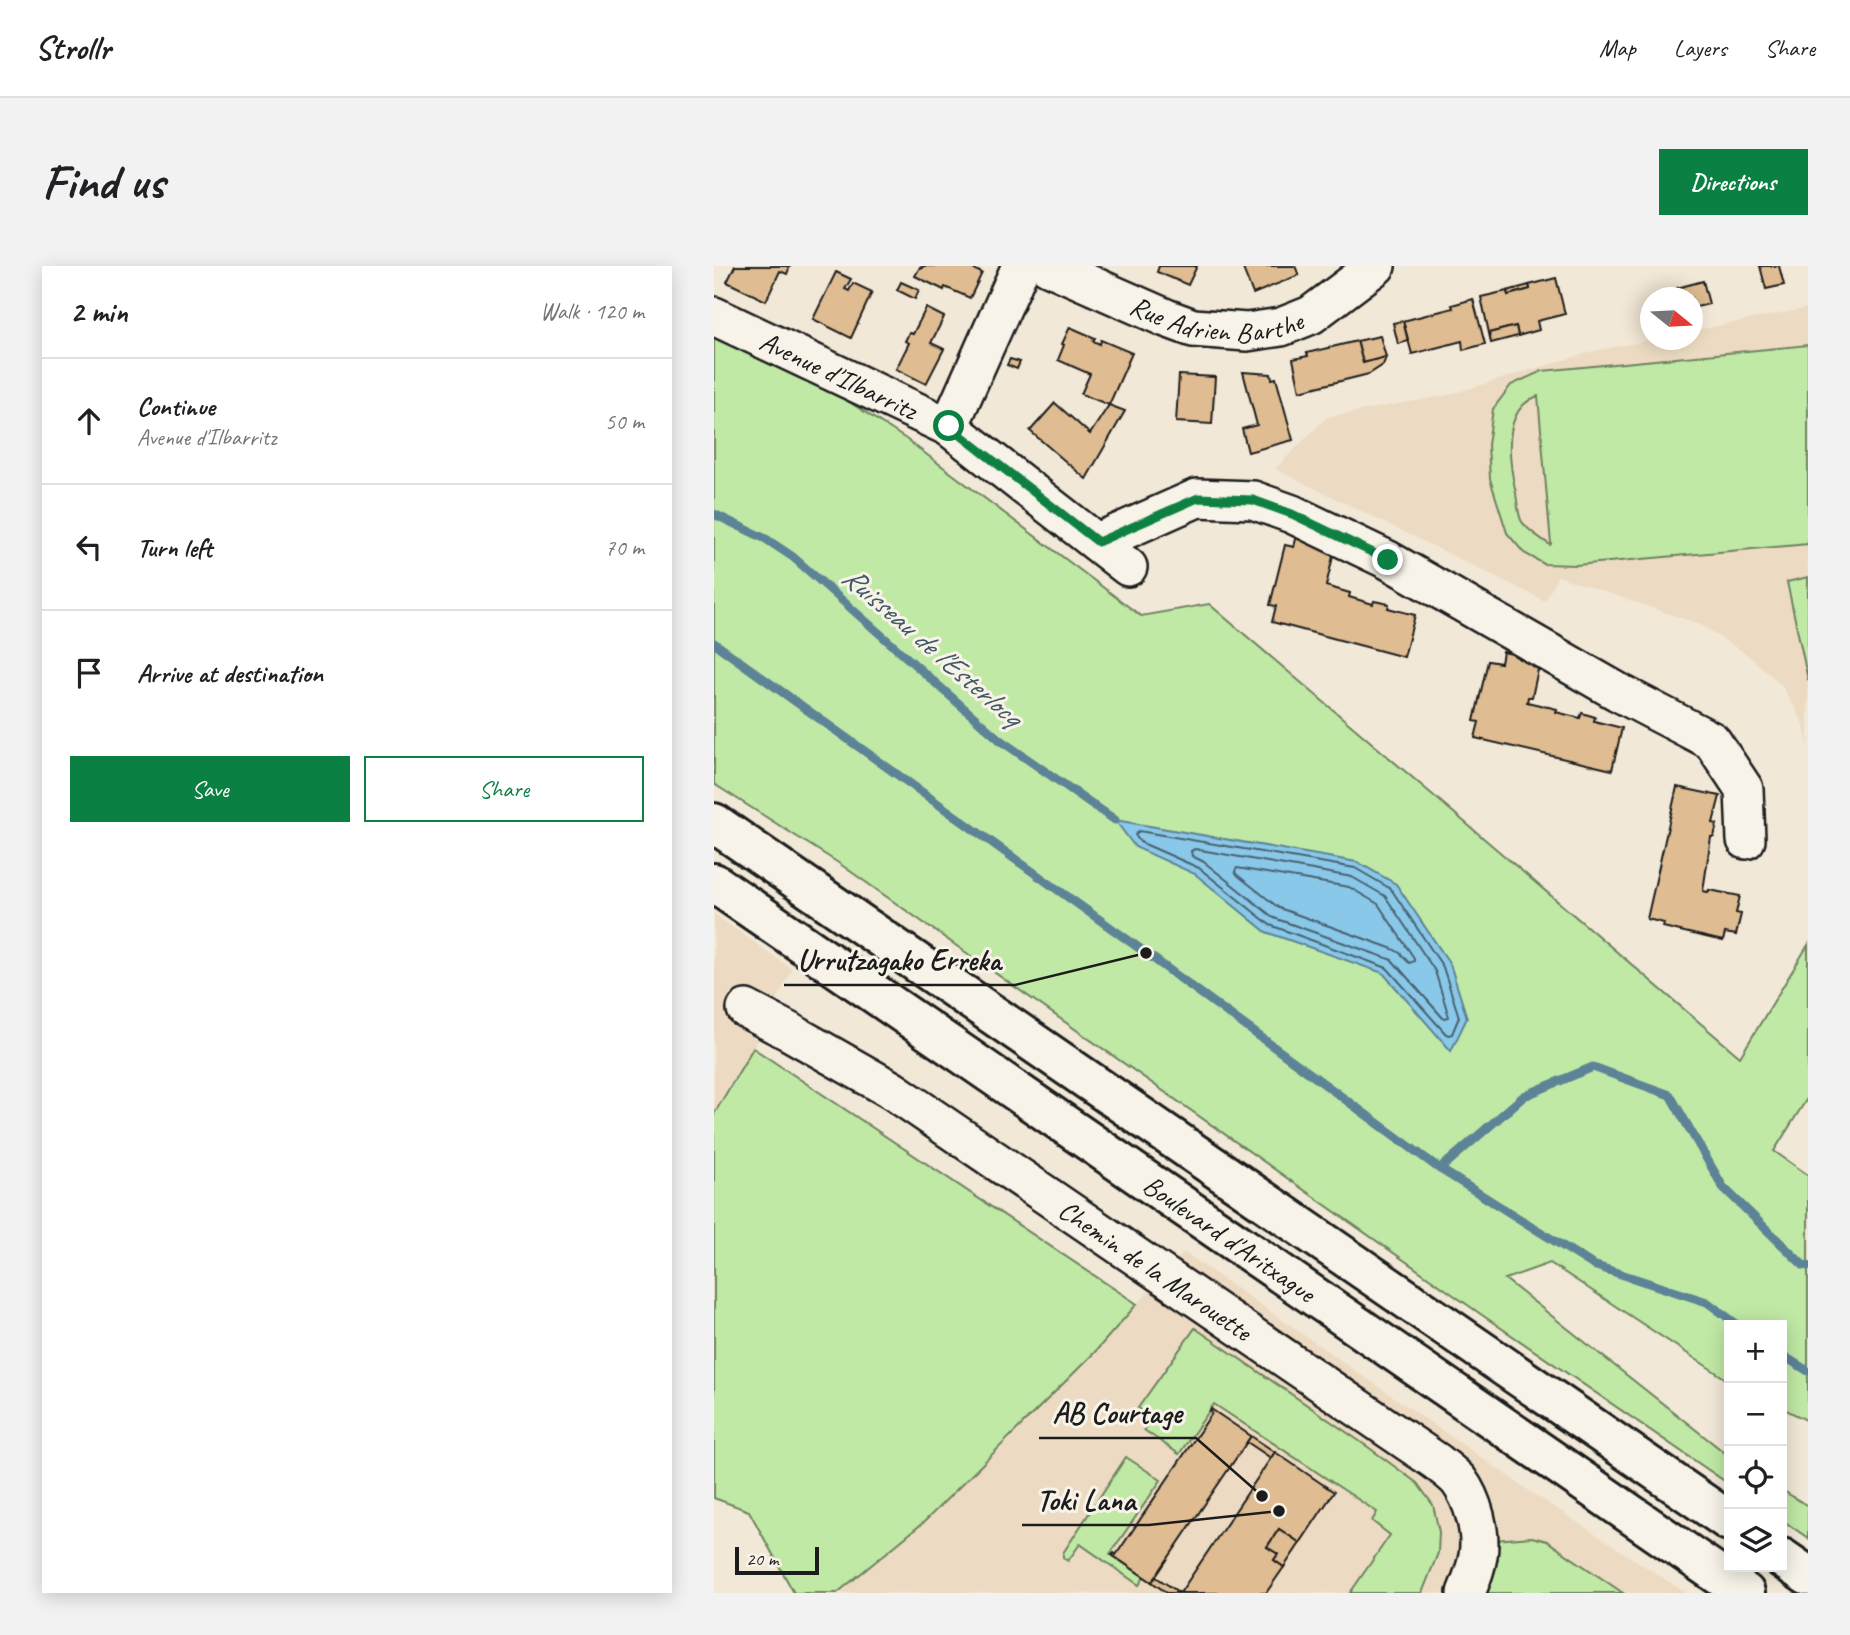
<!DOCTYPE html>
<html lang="en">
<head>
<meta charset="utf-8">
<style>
  body { margin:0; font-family:Caveat,sans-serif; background:#f2f2f2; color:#202124 }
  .controls { position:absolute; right:21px; bottom:21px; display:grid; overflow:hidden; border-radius:0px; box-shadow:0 4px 18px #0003 }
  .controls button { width:63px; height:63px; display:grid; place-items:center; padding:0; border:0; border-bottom:2px solid #e0e0e0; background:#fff; color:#202124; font:35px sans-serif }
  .compass { position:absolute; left:926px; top:21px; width:63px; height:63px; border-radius:50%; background:#fff; box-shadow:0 4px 18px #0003; rotate:108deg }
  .scale { position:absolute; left:21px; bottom:18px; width:84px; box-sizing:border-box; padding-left:7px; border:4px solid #1c1c1c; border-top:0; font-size:19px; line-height:24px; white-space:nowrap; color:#1c1c1c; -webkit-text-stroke:5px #f7f3e8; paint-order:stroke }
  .stop { position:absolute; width:21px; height:21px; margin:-16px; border:5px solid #0b8043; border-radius:50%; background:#fff }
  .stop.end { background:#0b8043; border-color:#fff; box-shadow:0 2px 7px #0008 }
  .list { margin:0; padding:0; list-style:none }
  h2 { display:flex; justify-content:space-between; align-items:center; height:91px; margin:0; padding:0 28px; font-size:30px }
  h2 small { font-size:23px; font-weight:400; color:#757577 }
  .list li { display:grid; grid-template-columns:46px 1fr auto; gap:21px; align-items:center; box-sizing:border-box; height:126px; padding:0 28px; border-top:2px solid #e0e0e0 }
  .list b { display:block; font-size:26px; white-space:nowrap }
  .list p { margin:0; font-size:23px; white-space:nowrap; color:#757577 }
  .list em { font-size:23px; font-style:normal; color:#757577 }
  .actions { display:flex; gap:14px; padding:21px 28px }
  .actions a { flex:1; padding:16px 0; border:2px solid #0b8043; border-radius:0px; text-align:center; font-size:24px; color:#0b8043 }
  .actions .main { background:#0b8043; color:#fff }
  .icon { flex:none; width:38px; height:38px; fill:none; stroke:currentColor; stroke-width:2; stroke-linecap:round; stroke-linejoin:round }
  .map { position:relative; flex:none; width:1094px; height:1327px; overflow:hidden; border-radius:0px }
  header { display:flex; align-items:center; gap:42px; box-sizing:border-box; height:98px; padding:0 35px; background:#fff; border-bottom:2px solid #e0e0e0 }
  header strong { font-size:33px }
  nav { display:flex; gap:38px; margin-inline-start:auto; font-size:24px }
  .intro { display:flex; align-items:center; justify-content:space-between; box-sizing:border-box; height:168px; padding:0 42px }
  h1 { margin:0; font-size:49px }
  .button { padding:18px 32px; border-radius:0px; background:#0b8043; color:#fff; font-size:24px; font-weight:700 }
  main { display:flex; gap:42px; padding:0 42px }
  aside { flex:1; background:#fff; border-radius:0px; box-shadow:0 4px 18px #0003 }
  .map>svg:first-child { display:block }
</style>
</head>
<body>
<header>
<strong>Strollr</strong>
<nav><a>Map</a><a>Layers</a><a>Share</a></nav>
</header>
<div class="intro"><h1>Find us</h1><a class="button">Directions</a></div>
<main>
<aside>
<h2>2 min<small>Walk · 120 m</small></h2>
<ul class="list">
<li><svg class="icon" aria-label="ahead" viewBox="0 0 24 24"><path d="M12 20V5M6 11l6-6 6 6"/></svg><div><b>Continue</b><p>Avenue d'Ilbarritz</p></div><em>50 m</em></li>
<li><svg class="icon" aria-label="left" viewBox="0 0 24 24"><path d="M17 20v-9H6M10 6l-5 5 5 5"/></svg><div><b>Turn left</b></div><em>70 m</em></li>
<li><svg class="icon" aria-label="arrive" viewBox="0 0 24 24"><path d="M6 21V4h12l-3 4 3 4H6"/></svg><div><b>Arrive at destination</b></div></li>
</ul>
<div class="actions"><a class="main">Save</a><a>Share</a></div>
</aside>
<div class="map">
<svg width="1094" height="1327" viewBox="0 0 1094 1327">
  <rect width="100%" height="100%" fill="#f2e8d7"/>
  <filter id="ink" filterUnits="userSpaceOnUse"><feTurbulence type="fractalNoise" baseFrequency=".0143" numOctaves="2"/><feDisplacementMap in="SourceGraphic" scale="14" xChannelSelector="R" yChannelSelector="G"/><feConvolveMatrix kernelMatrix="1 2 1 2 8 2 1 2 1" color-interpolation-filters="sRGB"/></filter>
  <g filter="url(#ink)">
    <g fill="#ecdbc2">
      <path d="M1094,42V480L1089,456L1067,419L1035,390L985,358L844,310L831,335L561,203L613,151L734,129L880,85L937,74H978L979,65Z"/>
      <path d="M0,648L78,703L39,782L0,848Z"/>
      <path d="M470,986L823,1230L972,1327H123L210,1256L380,1087Z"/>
    </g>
    <g fill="#c0e9a5" stroke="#6e8260" stroke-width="2" fill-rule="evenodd">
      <path d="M0,58L43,76L192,173L427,350L495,338L1026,791L1094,679V831L1060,885L1094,909V1155L1068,1142V1059H1015V1115L836,997L791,1013L1015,1190V1218L768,1049L126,598L0,518Z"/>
      <path d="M1094,79V278L862,299L830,298L810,287L793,267L776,213L774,179L779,143L797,119L828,105ZM824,130L837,278L836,279C827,272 812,264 807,254C804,247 803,235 802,227C795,197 786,143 824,130Z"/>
      <path d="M1094,311V414L1073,316Z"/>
      <path d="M39,782L423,1038L380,1087L210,1256L123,1327H80L35,1245L0,1232V848Z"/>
      <path d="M481,1062L654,1181L703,1217L719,1239L725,1266L724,1287L708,1327H636L676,1269L658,1255L663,1246L500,1138L465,1188L430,1164L438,1150L424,1142Z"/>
      <path d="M412,1191L447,1214L396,1288L430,1311L425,1319L366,1278L354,1295L349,1292V1287Z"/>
      <path d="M1068,1224L1094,1240V1272L1068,1254Z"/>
      <path d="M818,1271L833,1275L909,1327H768L780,1274Z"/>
    </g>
    <path fill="#89c8e9" stroke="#5d8397" stroke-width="2" d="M401,554L643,596L682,618L736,698L753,752L737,785L669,707L552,666L481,608L421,581Z"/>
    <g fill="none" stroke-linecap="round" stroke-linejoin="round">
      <g stroke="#48616e" stroke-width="2">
        <path d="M425,565L641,602L677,623L729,701L745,751L738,768L735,769L732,768L673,702L556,659L485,602L426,576L421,569Z"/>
        <path d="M481,583L638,611L671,630L721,705L735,751L729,752L678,694L560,652L490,596L478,590L477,585Z"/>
        <path d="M523,602L635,621L664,638L700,692V695L695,697L686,687L679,683L565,642L522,608L521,605Z"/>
      </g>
      <g stroke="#5d8397" stroke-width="9">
        <path d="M0,248L52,273L79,291L286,474L401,554"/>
        <path d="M0,377L432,687L726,903L879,999L993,1036L1024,1059"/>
        <path d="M726,903L810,830L879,801L956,829L1009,921L1089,999L1094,1000"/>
        <path d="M1068,1089L1094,1105"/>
      </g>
    </g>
    <g fill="#dfbc91" stroke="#1c1c1c" stroke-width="2">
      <path d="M21,0H76L73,8L66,5L52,35L13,16Z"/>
      <path d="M209,0H253L268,7L256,32L231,21L230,24L201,10L206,1L208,2Z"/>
      <path d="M445,0H483L474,19L443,6Z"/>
      <path d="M528,0H581L585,9L539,28Z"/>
      <path d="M1046,0H1065L1070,19L1052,23Z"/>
      <path d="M122,6L137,13L131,23L135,25L139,17L158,26L137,72L99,53Z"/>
      <path d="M842,12L851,48L823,55L825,64L804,70L802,60L775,67L767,31L793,25L794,29L816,23L815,19Z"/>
      <path d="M989,15L995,38L978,42V32H966L963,22Z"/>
      <path d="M187,16L205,24L201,33L183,24Z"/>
      <path d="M815,19L816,23L794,29L793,25Z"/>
      <path d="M759,33L771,78L749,84L748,75L698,88L689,55L739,42L738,39Z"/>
      <path d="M212,42L230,51L217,77L230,83L212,118L182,103L195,77L191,75L195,67L199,68Z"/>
      <path d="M689,55L694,75L684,78L679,57Z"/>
      <path d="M802,60L804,70L777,77L775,67Z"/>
      <path d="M356,61L381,72L379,75L386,78L387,74L418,87L395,139L367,128L376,108L344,94L350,79L348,78Z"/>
      <path d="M666,70L672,91L649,97L643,75Z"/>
      <path d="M643,75L649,97L672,91L669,99L655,108L586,125L579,93L594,90L593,87Z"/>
      <path d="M296,93L306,96L303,103L293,99Z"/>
      <path d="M529,106L557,108L558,113L562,112L579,174L534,186L528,163L543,159Z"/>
      <path d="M465,109L501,111L498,158L462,156Z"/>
      <path d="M341,137L376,168L395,139L411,145L372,213L316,165Z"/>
      <path d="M583,269L621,282L612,320L636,327L635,331L659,338L660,335L675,338L674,342L701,349L690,391L558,356L562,340L556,339L571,279L580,281Z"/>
      <path d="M789,386L813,391L811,396L825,399L818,431H814L813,436L843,443L842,446L866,452L868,447L881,451L880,455L908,462L898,504L761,472L765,456L760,455L774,395L787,397Z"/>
      <path d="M963,521L1006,530L999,557L1003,558L1000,571H997L989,625L994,626L995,624L1026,630L1022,647L1027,648L1022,669L1011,667L1009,675L949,661L950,657L933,653Z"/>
      <path d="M497,1143L537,1170L438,1316L398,1289L400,1287L402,1289L498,1147L496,1145Z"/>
      <path d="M537,1170L561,1186L557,1192L533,1176Z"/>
      <path d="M561,1186L620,1226L586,1277L565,1263L553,1281L564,1288L560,1294L570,1301L552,1327H466Z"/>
      <path d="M565,1263L586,1277L570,1301L560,1294L564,1288L553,1281Z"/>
      <path d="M442,1311L466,1327H453L438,1316Z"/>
    </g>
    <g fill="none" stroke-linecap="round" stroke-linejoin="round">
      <defs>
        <g id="minor">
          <path id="s1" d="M334,0L452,52L479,62L533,66L567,61L597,49L662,0"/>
          <path id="s2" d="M0,50L235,161L414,301"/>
          <path d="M235,161L307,0"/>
          <path d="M384,276L483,232L539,234L578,248L674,294L904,426L998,475L1030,523L1032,574"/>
          <path id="s3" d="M32,743L76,766L178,824L723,1196C730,1202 739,1208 745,1215C759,1234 768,1266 764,1290C762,1303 757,1315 752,1327"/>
        </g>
        <g id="major">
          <path d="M0,557L1015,1255"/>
          <path id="s4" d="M0,617L1031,1327"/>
          <path d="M1068,1292L1094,1310"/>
        </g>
      </defs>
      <use href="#minor" stroke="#1c1c1c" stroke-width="42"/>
      <use href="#major" stroke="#1c1c1c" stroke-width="44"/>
      <use href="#minor" stroke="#f7f3e8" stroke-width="37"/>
      <use href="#major" stroke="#f7f3e8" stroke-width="38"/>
    </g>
  </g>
  <g fill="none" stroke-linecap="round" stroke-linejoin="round" filter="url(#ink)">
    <path stroke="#0b8043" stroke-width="9" d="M235,160L384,276L484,232L539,234L578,248L674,294"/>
  </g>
  <g text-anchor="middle" stroke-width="6" stroke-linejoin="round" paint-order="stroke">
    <g font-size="28" fill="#1c1c1c" stroke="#f7f3e8">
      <text dy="10" stroke="none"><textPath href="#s1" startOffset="180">Rue Adrien Barthe</textPath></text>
      <text dy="10" stroke="none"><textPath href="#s2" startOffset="138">Avenue d'Ilbarritz</textPath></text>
      <text dy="10" stroke="none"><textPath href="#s4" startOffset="626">Boulevard d'Aritxague</textPath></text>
      <text dy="10" stroke="none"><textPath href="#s3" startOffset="486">Chemin de la Marouette</textPath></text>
    </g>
    <g font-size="30" font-style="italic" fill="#425864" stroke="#f7f3e8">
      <text transform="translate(218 380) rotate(41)" y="10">Ruisseau de l'Esterlocq</text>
    </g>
  </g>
  <path fill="none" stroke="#1c1c1c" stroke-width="2.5" d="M432 687L301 719H70M548 1230L482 1172H325M565 1245L435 1259H308"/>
  <g fill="#1c1c1c" stroke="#f7f3e8" stroke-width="2.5">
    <circle cx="432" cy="687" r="7"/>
    <circle cx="548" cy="1230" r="7"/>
    <circle cx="565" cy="1245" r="7"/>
  </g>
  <g font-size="30" text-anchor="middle" font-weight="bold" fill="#1c1c1c" stroke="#f7f3e8" stroke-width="6" stroke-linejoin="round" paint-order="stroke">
    <text x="185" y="704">Urrutzagako Erreka</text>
    <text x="403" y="1157">AB Courtage</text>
    <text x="372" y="1244">Toki Lana</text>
  </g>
</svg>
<div class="controls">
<button>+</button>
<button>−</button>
<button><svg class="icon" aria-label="locate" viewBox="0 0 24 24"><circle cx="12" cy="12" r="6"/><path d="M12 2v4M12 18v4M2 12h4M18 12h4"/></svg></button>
<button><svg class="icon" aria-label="layers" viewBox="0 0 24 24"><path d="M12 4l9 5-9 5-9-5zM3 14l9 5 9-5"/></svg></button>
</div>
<svg class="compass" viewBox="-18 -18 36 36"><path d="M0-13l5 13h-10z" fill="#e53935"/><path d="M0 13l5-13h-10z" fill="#757577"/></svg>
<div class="scale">20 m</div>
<div class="stop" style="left:235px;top:160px"></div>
<div class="stop end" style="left:674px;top:294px"></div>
</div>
</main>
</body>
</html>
